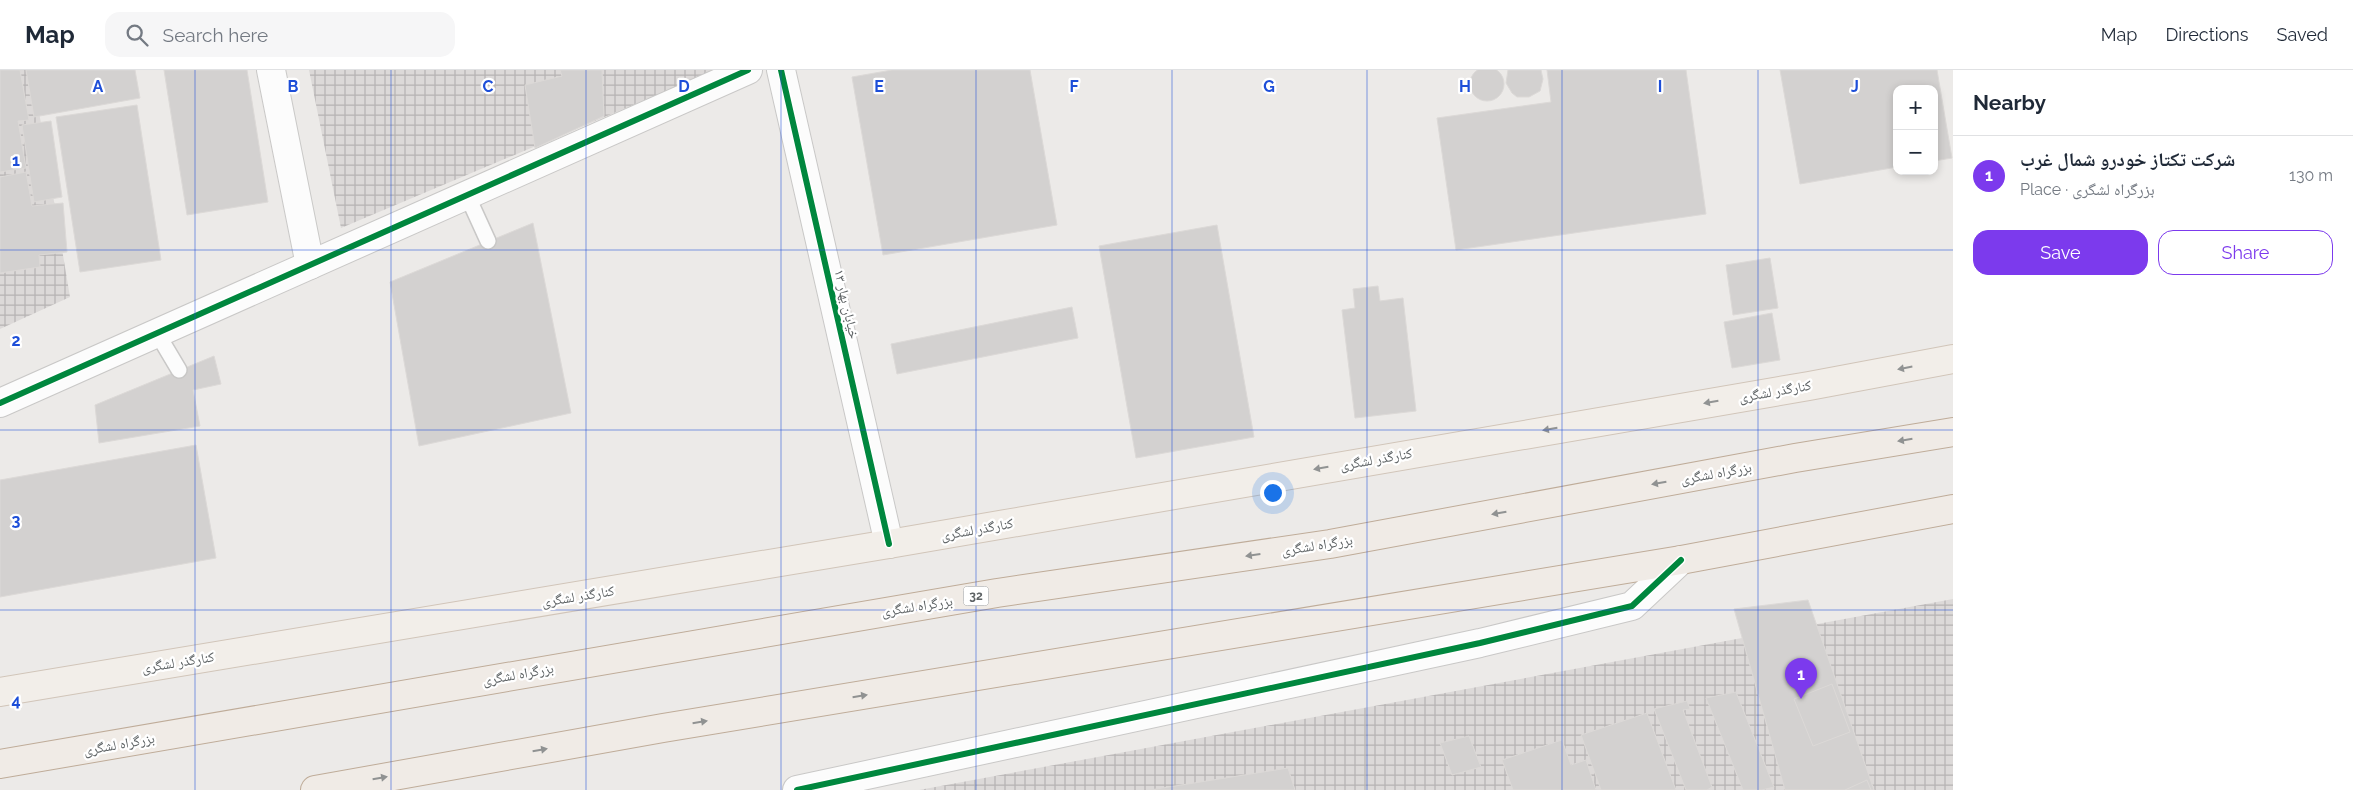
<!DOCTYPE html>
<html lang="en">
<head>
<meta charset="utf-8">
<style>
  body { margin:0; font-family:Raleway,"Noto Naskh Arabic",sans-serif; background:#f6f6f7; color:#1f2937 }
  .controls { position:absolute; right:15px; top:15px; display:grid; overflow:hidden; border-radius:10px; box-shadow:0 2px 8px #0003 }
  .controls button { width:45px; height:45px; display:grid; place-items:center; padding:0; border:0; border-bottom:1px solid #e0e1e3; background:#fff; color:#1f2937; font:25px sans-serif }
  .you { position:absolute; left:1272px; top:422px; width:18px; height:18px; margin:-12px; border:4px solid #fff; border-radius:50%; background:#1a73e8; box-shadow:0 0 0 8px #1a73e833 }
  .badge { display:grid; place-items:center; width:32px; height:32px; border-radius:50%; background:#7c3aed; color:#fff; font-size:16px; font-weight:700 }
  .pin { position:absolute; translate:-50% -41px; filter:drop-shadow(0 1px 2px #0008) }
  .pin::after { content:''; position:absolute; top:26px; width:18px; height:15px; background:inherit; clip-path:polygon(0 0,100% 0,50% 100%) }
  .list { margin:0; padding:0; list-style:none }
  h2 { display:flex; justify-content:space-between; align-items:center; height:65px; margin:0; padding:0 20px; font-size:21px }
  h2 small { font-size:16px; font-weight:400; color:#747a83 }
  .list li { display:grid; grid-template-columns:32px 1fr auto; gap:15px; align-items:center; box-sizing:border-box; height:80px; padding:0 20px; border-top:1px solid #e0e1e3 }
  .list b { display:block; font-size:19px; white-space:nowrap }
  .list p { margin:0; font-size:16px; white-space:nowrap; color:#747a83 }
  .list em { font-size:16px; font-style:normal; color:#747a83 }
  .actions { display:flex; gap:10px; padding:15px 20px }
  .actions a { flex:1; padding:11px 0; border:1px solid #7c3aed; border-radius:15px; text-align:center; font-size:18px; color:#7c3aed }
  .actions .main { background:#7c3aed; color:#fff }
  .icon { flex:none; width:28px; height:28px; fill:none; stroke:currentColor; stroke-width:2; stroke-linecap:round; stroke-linejoin:round }
  .map { position:relative; flex:none; width:1953px; height:720px; overflow:hidden }
  header { display:flex; align-items:center; gap:30px; box-sizing:border-box; height:70px; padding:0 25px; background:#fff; border-bottom:1px solid #e0e1e3 }
  header strong { font-size:24px }
  nav { display:flex; gap:28px; margin-inline-start:auto; font-size:18px }
  .search { width:350px; height:45px; background:#f6f6f7; display:flex; align-items:center; gap:12px; box-sizing:border-box; padding:0 18px; border-radius:15px; color:#747a83; font-size:19px }
  main { display:flex }
  aside { flex:1; background:#fff }
  .map>svg:first-child { display:block }
</style>
</head>
<body>
<header>
<strong>Map</strong>
<div class="search"><svg class="icon" aria-label="search" viewBox="0 0 24 24"><circle cx="10" cy="10" r="6"/><path d="M15 15l6 6"/></svg>Search here</div>
<nav><a>Map</a><a>Directions</a><a>Saved</a></nav>
</header>
<main>
<div class="map">
<svg width="1953" height="720" viewBox="0 0 1953 720">
  <defs>
    <pattern id="industrial-grid" width="8" height="8" patternUnits="userSpaceOnUse" patternTransform="scale(1.25)"><rect width="8" height="8" fill="#dcd9d8"/><path d="M0 4h8M4 0v8" fill="none" stroke="#b6b3b3"/></pattern>
  </defs>
  <rect width="100%" height="100%" fill="#eceae8"/>
  <g fill="url(#industrial-grid)">
    <path d="M0,0H32L70,227L0,259Z"/>
    <path d="M309,0H716L341,158Z"/>
    <path d="M1953,529V720H919Z"/>
  </g>
  <g fill="#d3d1d0" stroke="#dcd9d7">
    <circle cx="1487" cy="14" r="17"/>
    <path d="M0,0H20L29,50L18,51L26,98L0,102Z"/>
    <path d="M26,0H135L140,28L34,47Z"/>
    <path d="M164,0H247L268,132L187,145Z"/>
    <path d="M560,0H602L604,46L535,78L525,15L562,6Z"/>
    <path d="M892,0H1030L1057,155L883,185L852,7Z"/>
    <path d="M1508,0H1541L1543,9L1540,21L1529,27H1517L1512,23L1506,13Z"/>
    <path d="M1547,0H1686L1706,144L1456,180L1437,48L1551,32Z"/>
    <path d="M1780,0H1937L1952,88L1934,91V19H1897V97L1800,114Z"/>
    <path d="M137,35L161,190L80,202L56,47Z"/>
    <path d="M51,51L62,127L34,132L22,55Z"/>
    <path d="M26,102L32,136L63,133L67,182L39,185L40,197L0,203V107Z"/>
    <path d="M533,153L571,343L419,376L390,212Z"/>
    <path d="M1217,155L1254,367L1136,388L1099,176Z"/>
    <path d="M1770,188L1778,238L1733,245L1726,195Z"/>
    <path d="M1378,216L1380,231L1403,228L1416,341L1355,348L1342,240L1355,238L1353,219Z"/>
    <path d="M1072,237L1078,268L897,304L891,274Z"/>
    <path d="M1772,243L1780,290L1732,298L1724,252Z"/>
    <path d="M214,286L221,314L193,320L200,356L99,373L95,335Z"/>
    <path d="M196,375L216,488L0,527V410Z"/>
    <path d="M1808,530L1874,720H1785L1734,539Z"/>
    <path d="M1832,614L1850,662L1813,676L1794,629Z"/>
    <path d="M1736,622L1774,717L1762,720H1743L1706,628Z"/>
    <path d="M1687,631L1690,639L1683,640L1712,717L1707,720H1686L1654,639Z"/>
    <path d="M1647,643L1676,720H1601L1581,665Z"/>
    <path d="M1469,666L1481,697L1452,705L1440,673Z"/>
    <path d="M1562,670L1571,695L1586,690L1596,720H1513L1502,690Z"/>
    <path d="M1288,698L1295,720H1150Z"/>
    <path d="M1867,710L1871,720H1845Z"/>
  </g>
  <g fill="none" stroke-linecap="round" stroke-linejoin="round">
    <defs>
      <g id="service">
        <path d="M467,125L488,171"/>
        <path d="M157,263L179,300"/>
      </g>
      <g id="minor">
        <path d="M271,0L310,195"/>
        <path d="M781,0L889,474"/>
        <path d="M0,333L748,0"/>
        <path d="M797,720L1480,573L1632,536L1681,490"/>
      </g>
      <path id="primary" d="M0,622L889,474L1809,316L1953,289"/>
      <g id="trunk">
        <path d="M0,694L997,523L1330,474L1795,388L1953,362"/>
        <path d="M315,720L663,658L1681,490L1953,439"/>
      </g>
    </defs>
    <use href="#service" stroke="#c9c8c7" stroke-width="18"/>
    <use href="#minor" stroke="#c9c8c7" stroke-width="30"/>
    <use href="#primary" stroke="#d1c5b9" stroke-width="30"/>
    <use href="#trunk" stroke="#bfac99" stroke-width="30"/>
    <use href="#service" stroke="#fcfcfc" stroke-width="15"/>
    <use href="#minor" stroke="#fcfcfc" stroke-width="28"/>
    <use href="#primary" stroke="#f2eee9" stroke-width="28"/>
    <use href="#trunk" stroke="#f0ebe6" stroke-width="28"/>
    <defs>
      <g id="cycleway">
        <path d="M781,0L889,474"/>
        <path d="M0,333L748,0"/>
        <path d="M797,720L1480,573L1632,536L1681,490"/>
      </g>
    </defs>
    <use href="#cycleway" stroke="#fff" stroke-width="9"/>
    <use href="#cycleway" stroke="#00873e" stroke-width="6"/>
  </g>
  <defs><path id="oneway-solid" d="M-6-.8H1V-3.2L6.5 0L1 3.2V.8H-6Z" transform="scale(1.25)"/></defs>
  <g fill="#919393">
    <use href="#oneway-solid" transform="translate(1905 298) rotate(169)"/>
    <use href="#oneway-solid" transform="translate(1711 332) rotate(170)"/>
    <use href="#oneway-solid" transform="translate(1550 359) rotate(170)"/>
    <use href="#oneway-solid" transform="translate(1321 398) rotate(170)"/>
  </g>
  <g fill="#909292">
    <use href="#oneway-solid" transform="translate(1905 370) rotate(171)"/>
    <use href="#oneway-solid" transform="translate(1659 413) rotate(170)"/>
    <use href="#oneway-solid" transform="translate(1499 443) rotate(170)"/>
    <use href="#oneway-solid" transform="translate(1253 485) rotate(172)"/>
    <use href="#oneway-solid" transform="translate(860 626) rotate(-9)"/>
    <use href="#oneway-solid" transform="translate(700 652) rotate(-9)"/>
    <use href="#oneway-solid" transform="translate(540 680) rotate(-10)"/>
    <use href="#oneway-solid" transform="translate(380 708) rotate(-10)"/>
  </g>
  <path fill="none" stroke="#1d4ed8" stroke-width="1" stroke-opacity="0.55" d="M195,0V720M391,0V720M586,0V720M781,0V720M976,0V720M1172,0V720M1367,0V720M1562,0V720M1758,0V720M0,180H1953M0,360H1953M0,540H1953"/>
  <g text-anchor="middle" stroke-width="4.5" stroke-linejoin="round" paint-order="stroke">
    <rect fill="#fff" stroke="#8e9192" stroke-width="1" x="963.5" y="516.5" width="25" height="19" rx="4"/>
    <g font-size="12" font-weight="bold" fill="#5d6264">
      <text x="976" y="530">32</text>
    </g>
    <g font-size="14" fill="#5d6264" stroke="#fff">
      <text transform="translate(847 234) rotate(77)" y="5">خیابان بهار ۱۳</text>
      <text transform="translate(1775 321) rotate(-10)" y="5">کنارگذر لشگری</text>
      <text transform="translate(1376 389) rotate(-10)" y="5">کنارگذر لشگری</text>
      <text transform="translate(1716 403) rotate(-10)" y="5">بزرگراه لشگری</text>
      <text transform="translate(977 459) rotate(-10)" y="5">کنارگذر لشگری</text>
      <text transform="translate(1317 475) rotate(-9)" y="5">بزرگراه لشگری</text>
      <text transform="translate(578 526) rotate(-9)" y="5">کنارگذر لشگری</text>
      <text transform="translate(917 536) rotate(-9)" y="5">بزرگراه لشگری</text>
      <text transform="translate(178 592) rotate(-9)" y="5">کنارگذر لشگری</text>
      <text transform="translate(518 604) rotate(-10)" y="5">بزرگراه لشگری</text>
      <text transform="translate(119 674) rotate(-10)" y="5">بزرگراه لشگری</text>
    </g>
  </g>
  <g font-size="16" text-anchor="middle" font-weight="bold" fill="#1d4ed8" stroke="#fff" stroke-width="4.5" stroke-linejoin="round" paint-order="stroke">
    <text x="98" y="22">A</text>
    <text x="293" y="22">B</text>
    <text x="488" y="22">C</text>
    <text x="684" y="22">D</text>
    <text x="879" y="22">E</text>
    <text x="1074" y="22">F</text>
    <text x="1269" y="22">G</text>
    <text x="1465" y="22">H</text>
    <text x="1660" y="22">I</text>
    <text x="1855" y="22">J</text>
    <text x="16" y="96">1</text>
    <text x="16" y="276">2</text>
    <text x="16" y="456">3</text>
    <text x="16" y="636">4</text>
  </g>
</svg>
<div class="controls">
<button>+</button>
<button>−</button>
</div>
<div class="you"></div>
<div class="pin badge" style="left:1801px;top:629px">1</div>
</div>
<aside>
<h2>Nearby<small></small></h2>
<ul class="list">
<li><span class="badge">1</span><div><b>شرکت تکتاز خودرو شمال غرب</b><p>Place · بزرگراه لشگری</p></div><em>130 m</em></li>
</ul>
<div class="actions"><a class="main">Save</a><a>Share</a></div>
</aside>
</main>
</body>
</html>
